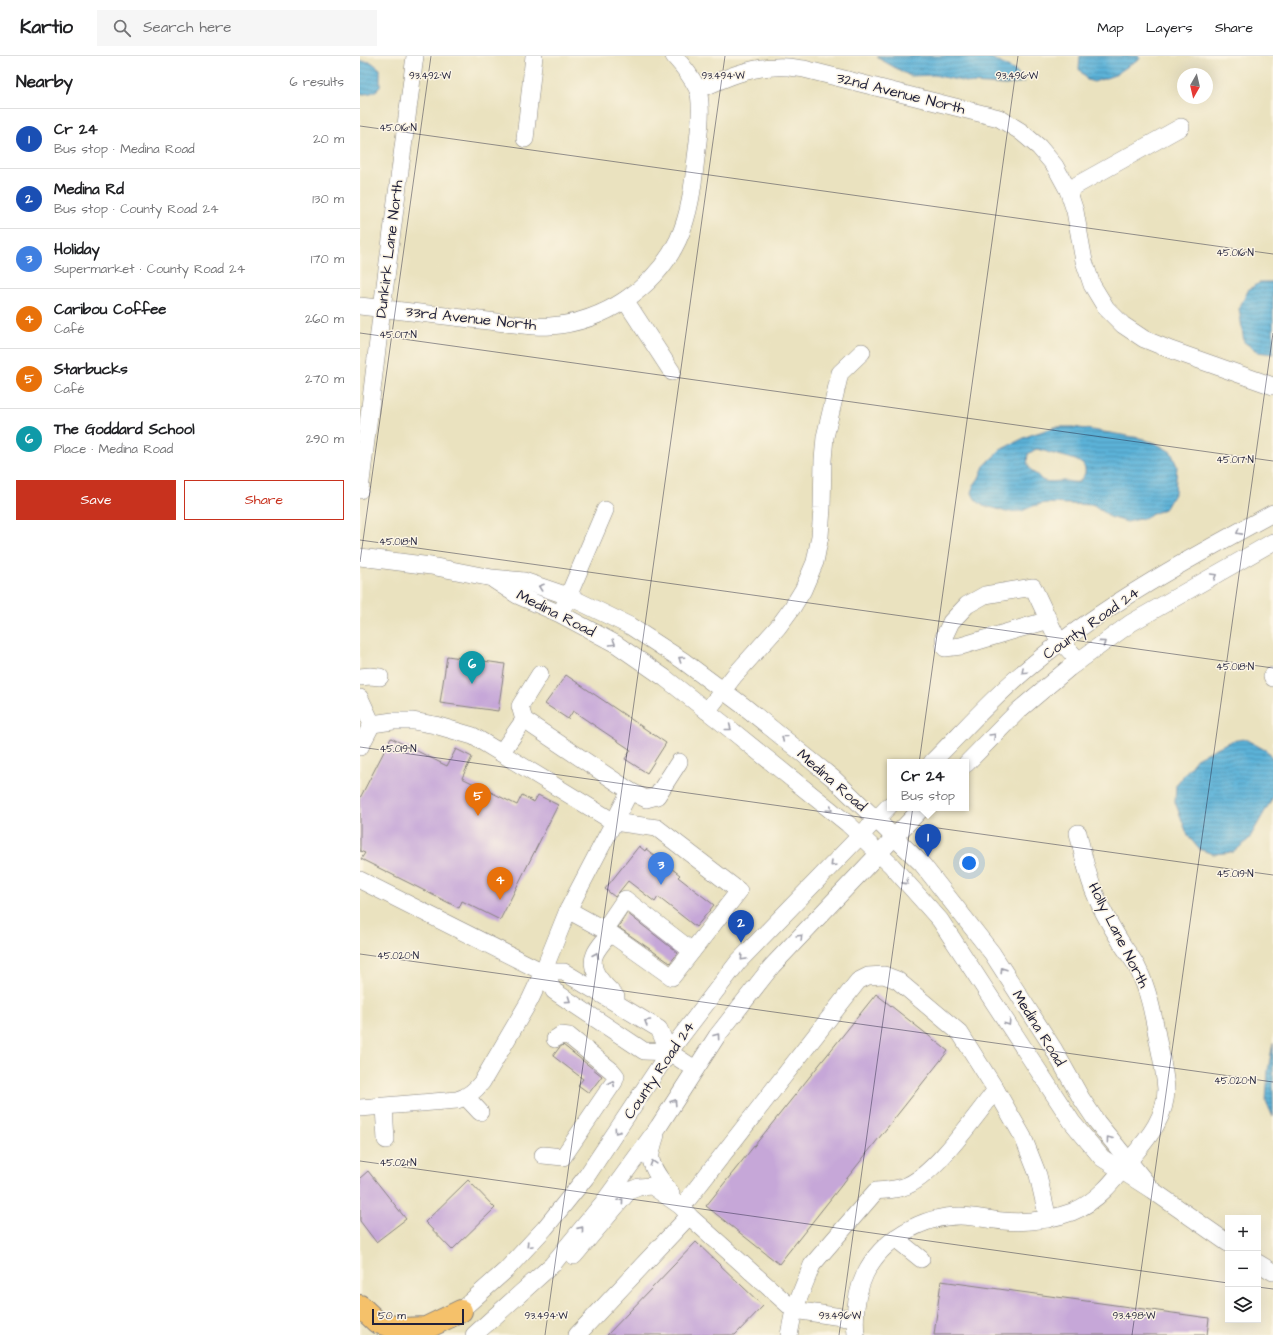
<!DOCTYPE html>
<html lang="en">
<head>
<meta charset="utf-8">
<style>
  body { margin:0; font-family:"Architects Daughter",sans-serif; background:#f6f6f6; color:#202124 }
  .controls { position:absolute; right:12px; bottom:12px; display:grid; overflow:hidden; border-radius:0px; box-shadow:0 4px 16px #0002 }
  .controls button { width:36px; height:36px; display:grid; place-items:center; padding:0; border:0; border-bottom:1px solid #e0e0e0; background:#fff; color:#202124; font:20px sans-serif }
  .compass { position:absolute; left:817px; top:12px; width:36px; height:36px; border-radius:50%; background:#fff; box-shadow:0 4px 16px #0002; rotate:188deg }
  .scale { position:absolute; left:12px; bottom:10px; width:92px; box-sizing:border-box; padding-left:4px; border:2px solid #22223b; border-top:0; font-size:11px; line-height:14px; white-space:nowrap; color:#22223b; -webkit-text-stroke:3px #fcf5e5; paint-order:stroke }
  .you { position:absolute; left:609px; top:807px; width:14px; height:14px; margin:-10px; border:3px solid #fff; border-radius:50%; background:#1a73e8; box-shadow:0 0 0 6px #1a73e833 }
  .badge { display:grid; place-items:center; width:26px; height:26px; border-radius:50%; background:#c8321e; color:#fff; font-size:13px; font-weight:700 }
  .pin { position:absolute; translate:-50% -33px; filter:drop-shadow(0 1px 2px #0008) }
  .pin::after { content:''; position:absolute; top:21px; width:14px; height:12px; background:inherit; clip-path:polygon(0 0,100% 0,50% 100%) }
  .popup { position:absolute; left:527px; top:703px; width:82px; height:52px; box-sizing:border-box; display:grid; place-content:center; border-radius:0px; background:#fff; filter:drop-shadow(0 1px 3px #0005); font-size:13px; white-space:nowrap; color:#757577 }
  .popup b { font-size:15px; color:#202124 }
  .popup::after { content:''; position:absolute; left:50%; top:100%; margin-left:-8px; border:8px solid transparent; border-top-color:#fff }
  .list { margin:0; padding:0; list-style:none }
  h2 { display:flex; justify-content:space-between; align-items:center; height:52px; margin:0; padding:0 16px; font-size:17px }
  h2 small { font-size:13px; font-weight:400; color:#757577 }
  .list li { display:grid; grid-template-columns:26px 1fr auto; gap:12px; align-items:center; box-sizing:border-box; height:60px; padding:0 16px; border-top:1px solid #e0e0e0 }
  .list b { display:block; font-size:15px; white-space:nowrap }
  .list p { margin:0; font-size:13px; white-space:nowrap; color:#757577 }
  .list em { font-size:13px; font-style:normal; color:#757577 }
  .actions { display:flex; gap:8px; padding:12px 16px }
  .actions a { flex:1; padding:9px 0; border:1px solid #c8321e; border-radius:0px; text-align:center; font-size:14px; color:#c8321e }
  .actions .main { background:#c8321e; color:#fff }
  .icon { flex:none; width:22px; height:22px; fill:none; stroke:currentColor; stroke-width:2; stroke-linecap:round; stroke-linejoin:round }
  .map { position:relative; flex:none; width:913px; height:1279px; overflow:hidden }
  header { display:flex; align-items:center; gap:24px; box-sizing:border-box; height:56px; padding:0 20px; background:#fff; border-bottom:1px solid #e0e0e0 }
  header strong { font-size:19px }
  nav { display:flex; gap:22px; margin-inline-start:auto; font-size:14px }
  .search { width:280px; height:36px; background:#f6f6f6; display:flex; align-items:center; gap:10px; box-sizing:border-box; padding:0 14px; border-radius:0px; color:#757577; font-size:15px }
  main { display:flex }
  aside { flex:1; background:#fff }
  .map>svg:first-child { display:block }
</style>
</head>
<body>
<header>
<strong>Kartio</strong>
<div class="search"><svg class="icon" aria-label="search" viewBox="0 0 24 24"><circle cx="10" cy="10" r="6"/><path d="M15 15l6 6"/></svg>Search here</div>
<nav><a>Map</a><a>Layers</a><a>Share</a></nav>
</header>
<main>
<aside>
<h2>Nearby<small>6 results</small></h2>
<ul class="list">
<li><span class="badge" style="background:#1a4fb4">1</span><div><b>Cr 24</b><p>Bus stop · Medina Road</p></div><em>20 m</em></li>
<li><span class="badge" style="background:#1a4fb4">2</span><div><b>Medina Rd</b><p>Bus stop · County Road 24</p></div><em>130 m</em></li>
<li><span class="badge" style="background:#3f7fe0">3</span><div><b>Holiday</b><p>Supermarket · County Road 24</p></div><em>170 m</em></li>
<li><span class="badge" style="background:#e8710a">4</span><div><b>Caribou Coffee</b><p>Café</p></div><em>260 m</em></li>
<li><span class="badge" style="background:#e8710a">5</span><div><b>Starbucks</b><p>Café</p></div><em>270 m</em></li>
<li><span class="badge" style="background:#0f9aa8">6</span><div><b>The Goddard School</b><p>Place · Medina Road</p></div><em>290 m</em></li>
</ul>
<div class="actions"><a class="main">Save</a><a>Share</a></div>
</aside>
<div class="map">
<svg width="913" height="1279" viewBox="0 0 913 1279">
  <defs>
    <pattern id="water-rules" width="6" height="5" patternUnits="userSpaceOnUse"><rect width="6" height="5" fill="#5bb2d8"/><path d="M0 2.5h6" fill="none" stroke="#4b90b0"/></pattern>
  </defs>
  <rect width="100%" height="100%" fill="#fcf5e5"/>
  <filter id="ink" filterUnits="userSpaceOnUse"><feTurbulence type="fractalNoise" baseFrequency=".025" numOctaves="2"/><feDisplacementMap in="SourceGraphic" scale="8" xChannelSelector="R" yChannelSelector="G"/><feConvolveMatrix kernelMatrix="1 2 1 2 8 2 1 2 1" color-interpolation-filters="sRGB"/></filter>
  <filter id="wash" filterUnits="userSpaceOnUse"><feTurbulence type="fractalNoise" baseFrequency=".012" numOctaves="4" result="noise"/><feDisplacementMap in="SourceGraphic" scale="16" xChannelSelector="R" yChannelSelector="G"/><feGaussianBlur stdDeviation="0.9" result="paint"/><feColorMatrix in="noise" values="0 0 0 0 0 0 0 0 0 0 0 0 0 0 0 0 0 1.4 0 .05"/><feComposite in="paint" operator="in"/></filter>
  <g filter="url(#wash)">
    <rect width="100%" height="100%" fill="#eae2bf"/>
    <g fill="url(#water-rules)" stroke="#3e6a8a" fill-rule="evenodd">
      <path d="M518,0H628L657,16L664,26L646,29L611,27L574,19L550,20L518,2Z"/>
      <path d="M720,0H779L780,2L755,19L734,26L727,24L719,13Z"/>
      <path d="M0,5L11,6L20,13V31C15,37 8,38 0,38Z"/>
      <path d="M901,226H913V298L898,296L884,286L879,252L889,233Z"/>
      <path d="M695,371H713L780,382L797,388L811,396L817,410L815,436L806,452L784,462L767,466L750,461L734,449L686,447L673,450L662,455L646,456L634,452L623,450L615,443L612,437L614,429L619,422L624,410L640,394L668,380ZM676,393C682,393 688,397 694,398C709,402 738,406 719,426C713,427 709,425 704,425C698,425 686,427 682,424C680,423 679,420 677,419C669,414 666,409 668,398Z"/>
      <path d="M885,683L907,695L913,703V741L889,783L874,796L853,798L839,793L828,780L815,746L816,729L838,701L871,685Z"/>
      <path d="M913,987V1061L906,1045L908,1014Z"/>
    </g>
    <g id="blocks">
      <g fill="#c6a7d8">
        <path d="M87,600L145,608L138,655L80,647Z"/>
        <path d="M206,619L306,687L287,717L265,703L271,694L213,655L208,663L185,648Z"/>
        <path d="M31,682L87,710L96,693L112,701L102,722L157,749L162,739L174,746L178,739L198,749L140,864L102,845L99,852L1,803L5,797L0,795V742Z"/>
        <path d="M279,790L285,795L286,793L320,819L318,821L354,849L336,871L298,841L295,846L268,825L255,841L245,833Z"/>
        <path d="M267,857L318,897L310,907L258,871Z"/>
        <path d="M516,938L588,995L419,1208L346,1150Z"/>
        <path d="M203,989L242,1020L229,1037L218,1029L223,1023L193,1000L199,992Z"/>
        <path d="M8,1115L46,1163L16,1186L0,1165V1122Z"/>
        <path d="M108,1124L135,1152L92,1194L65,1166Z"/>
        <path d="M336,1186L403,1250L375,1279H247Z"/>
        <path d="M581,1225L849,1262L847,1279H574Z"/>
      </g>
    </g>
  </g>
  <g filter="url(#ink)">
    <use href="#blocks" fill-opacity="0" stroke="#86827d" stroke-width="1"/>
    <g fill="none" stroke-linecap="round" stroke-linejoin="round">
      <defs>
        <g id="minor">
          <path d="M338,34C363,23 388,11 416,11C425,10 435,12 444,13L639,62L660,75L679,91L695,110L708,134L715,155L724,205L732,229L746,252L763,269L784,283L811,294L913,330"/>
          <path d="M165,83L174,0"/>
          <path d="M708,134L821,71"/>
          <path d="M265,244L312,316"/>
          <path d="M0,250L163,269C172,270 181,271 190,270C243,266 295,233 318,184C330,158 333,130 336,102C338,85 344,47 337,32C331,20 323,10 314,0"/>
          <path d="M0,434L22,252L55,0"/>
          <path d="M0,501L71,510L132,522L164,525L208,540L270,570L322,604L385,651L474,723L562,808L632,897L693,992L721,1042L737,1066L792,1134"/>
          <path d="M134,524L157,539L200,558L256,588L305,622L370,673L488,768L531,809L580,864L712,1066L742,1102L792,1134L868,1187"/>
          <path d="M204,550L245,454"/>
          <path d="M689,564L601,590L585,592L584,581L591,566L607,549L625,539L673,531L696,580L719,605"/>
          <path d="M912,620L913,622"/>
          <path d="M0,621L10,620L20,621"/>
          <path d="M0,642L12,668"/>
          <path d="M347,655L374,620L418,571L432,552L443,534L455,506L460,480L462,452L463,404L465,381L480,317L502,296"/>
          <path d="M164,664L160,650L180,618"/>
          <path d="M0,691L12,668"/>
          <path d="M141,697L164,664L270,735"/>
          <path d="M572,706C605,673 636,638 672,609C745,548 830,502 913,457"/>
          <path d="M606,708L659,654L709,612L771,567L913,486"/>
          <path d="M0,824L183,916H204L299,973L309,996"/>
          <path d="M208,854L250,877L312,921L379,835L297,772L254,766L270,735L286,743L297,740L319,706"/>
          <path d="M244,874L265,843L332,895"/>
          <path d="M250,877C245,884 238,891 235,898C227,915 246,930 256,941"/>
          <path d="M183,916L194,935L284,995L309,996L335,1013"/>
          <path d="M106,1041L120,1056"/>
          <path d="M24,1051L26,1084"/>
          <path d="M0,1052L97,1044C108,1041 115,1035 122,1026L170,944L183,916L208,854L254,766L113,680L75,669L53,665H33L12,668"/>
          <path d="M296,1079C294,1085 292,1092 291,1098C289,1111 303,1126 311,1137"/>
          <path d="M183,1099L203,1101L254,1026L256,1020L252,1015L209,980L201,979L195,983"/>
          <path d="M329,1160L322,1151L498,925L508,920L524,919L537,924L600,977L636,1034"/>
          <path d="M535,1182L561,1203"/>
          <path d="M214,1200L269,1135L279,1131L292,1130L322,1151"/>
          <path d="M898,1207L913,1216"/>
          <path d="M91,1263L146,1214L185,1172L226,1121L309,996L378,906L530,749"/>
          <path d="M495,1263L434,1254L452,1209L516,1135C525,1134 535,1134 543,1131C572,1123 616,1059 636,1034L663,1081L678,1119L688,1163"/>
          <path d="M114,1279L192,1209L243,1147L299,1070L357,980L412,910L562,752"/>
          <path d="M217,1279L329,1160L434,1254L429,1279"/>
          <path d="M496,1279C494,1258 496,1237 505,1218C521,1184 562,1160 600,1160C614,1160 629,1164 643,1165C666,1167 690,1164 712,1156C738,1146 756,1122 773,1100C790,1080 806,1060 806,1033C805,1019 802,1004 799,990C794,964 790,937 778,913C774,904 767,896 762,888C752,872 743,857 736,840C727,820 723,798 718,777"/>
        </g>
        <path id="major" d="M0,1250L17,1266L41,1273L66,1272L101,1255"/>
      </defs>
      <use href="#minor" stroke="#86827d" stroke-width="18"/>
      <use href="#major" stroke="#86827d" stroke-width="24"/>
      <use href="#minor" stroke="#fff" stroke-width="17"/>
      <use href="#major" stroke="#f5c16b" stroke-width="22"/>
    </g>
    <defs><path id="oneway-chevron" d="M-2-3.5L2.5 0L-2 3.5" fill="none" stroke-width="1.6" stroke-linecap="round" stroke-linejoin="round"/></defs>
    <g stroke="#9c9ca7">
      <use href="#oneway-chevron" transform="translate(879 476) rotate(151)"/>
      <use href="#oneway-chevron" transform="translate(854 520) rotate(-30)"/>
      <use href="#oneway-chevron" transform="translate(181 531) rotate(-161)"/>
      <use href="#oneway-chevron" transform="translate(253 587) rotate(30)"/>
      <use href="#oneway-chevron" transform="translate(743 587) rotate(-36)"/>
      <use href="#oneway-chevron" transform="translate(321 603) rotate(-146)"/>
      <use href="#oneway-chevron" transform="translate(664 615) rotate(137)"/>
      <use href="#oneway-chevron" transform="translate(369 672) rotate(38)"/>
      <use href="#oneway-chevron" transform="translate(633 680) rotate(-45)"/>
      <use href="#oneway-chevron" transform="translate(424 682) rotate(-141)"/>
      <use href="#oneway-chevron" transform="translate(470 753) rotate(40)"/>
      <use href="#oneway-chevron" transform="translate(473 808) rotate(135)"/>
      <use href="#oneway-chevron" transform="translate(546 826) rotate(48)"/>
      <use href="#oneway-chevron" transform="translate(440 881) rotate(-46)"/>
      <use href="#oneway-chevron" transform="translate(236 899) rotate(-67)"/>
      <use href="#oneway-chevron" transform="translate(383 902) rotate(133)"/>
      <use href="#oneway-chevron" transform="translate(643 914) rotate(-123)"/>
      <use href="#oneway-chevron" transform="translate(208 944) rotate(34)"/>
      <use href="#oneway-chevron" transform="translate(287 966) rotate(-149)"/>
      <use href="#oneway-chevron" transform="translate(648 967) rotate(57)"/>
      <use href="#oneway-chevron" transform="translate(357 980) rotate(-54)"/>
      <use href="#oneway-chevron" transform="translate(252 1027) rotate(-64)"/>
      <use href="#oneway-chevron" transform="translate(314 1046) rotate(-57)"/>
      <use href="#oneway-chevron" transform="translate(257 1075) rotate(125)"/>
      <use href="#oneway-chevron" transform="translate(749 1083) rotate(-127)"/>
      <use href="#oneway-chevron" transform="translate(293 1107) rotate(-108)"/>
      <use href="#oneway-chevron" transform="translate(261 1145) rotate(-50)"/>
      <use href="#oneway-chevron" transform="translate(221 1173) rotate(-51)"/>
      <use href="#oneway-chevron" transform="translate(169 1189) rotate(133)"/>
    </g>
  </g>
  <path fill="none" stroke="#22223b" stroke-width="1" stroke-opacity="0.45" d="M0,70L913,198M0,277L913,405M0,484L913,612M0,506L71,0M0,691L913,819M0,898L913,1026M0,1105L868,1227M898,1231L913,1233M185,1279L365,0M479,1279L658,0M772,1279L913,277"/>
  <g text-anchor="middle" stroke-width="3" stroke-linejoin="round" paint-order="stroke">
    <g font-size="15" fill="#22223b" stroke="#fcf5e5">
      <text transform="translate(541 37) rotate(14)" y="5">32nd Avenue North</text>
      <text transform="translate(29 193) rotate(-83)" y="5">Dunkirk Lane North</text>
      <text transform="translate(111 262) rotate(6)" y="5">33rd Avenue North</text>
      <text transform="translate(196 557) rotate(27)" y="5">Medina Road</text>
      <text transform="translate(731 567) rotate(-35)" y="5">County Road 24</text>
      <text transform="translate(472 724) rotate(41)" y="5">Medina Road</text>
      <text transform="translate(759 879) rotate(63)" y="5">Holly Lane North</text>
      <text transform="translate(679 972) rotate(58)" y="5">Medina Road</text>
      <text transform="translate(299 1014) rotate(-56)" y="5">County Road 24</text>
    </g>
  </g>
  <g font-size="10" text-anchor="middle" fill="#22223b" stroke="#fcf5e5" stroke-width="3" stroke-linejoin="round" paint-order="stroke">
    <text x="70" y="23">93.492°W</text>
    <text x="363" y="23">93.494°W</text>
    <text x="657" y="23">93.496°W</text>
    <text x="38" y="75">45.016°N</text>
    <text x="875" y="200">45.016°N</text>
    <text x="38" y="282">45.017°N</text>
    <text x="875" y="407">45.017°N</text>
    <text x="38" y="489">45.018°N</text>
    <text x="875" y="614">45.018°N</text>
    <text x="38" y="696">45.019°N</text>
    <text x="875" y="821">45.019°N</text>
    <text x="38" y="903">45.020°N</text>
    <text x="875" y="1028">45.020°N</text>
    <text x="38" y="1110">45.021°N</text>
    <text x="186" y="1263">93.494°W</text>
    <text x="480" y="1263">93.496°W</text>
    <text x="774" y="1263">93.498°W</text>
  </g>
</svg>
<div class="controls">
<button>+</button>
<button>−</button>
<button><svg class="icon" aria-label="layers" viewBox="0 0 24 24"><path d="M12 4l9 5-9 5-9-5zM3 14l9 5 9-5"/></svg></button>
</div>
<svg class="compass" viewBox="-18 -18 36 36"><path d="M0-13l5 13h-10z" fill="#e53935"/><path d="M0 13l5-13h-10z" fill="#757577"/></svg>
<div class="scale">50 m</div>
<div class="you"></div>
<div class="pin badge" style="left:568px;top:801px;background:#1a4fb4">1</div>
<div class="popup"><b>Cr 24</b>Bus stop</div>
<div class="pin badge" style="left:381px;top:887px;background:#1a4fb4">2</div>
<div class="pin badge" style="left:301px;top:829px;background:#3f7fe0">3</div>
<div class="pin badge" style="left:140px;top:844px;background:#e8710a">4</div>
<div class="pin badge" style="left:118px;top:760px;background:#e8710a">5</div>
<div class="pin badge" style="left:112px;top:628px;background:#0f9aa8">6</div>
</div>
</main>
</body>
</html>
